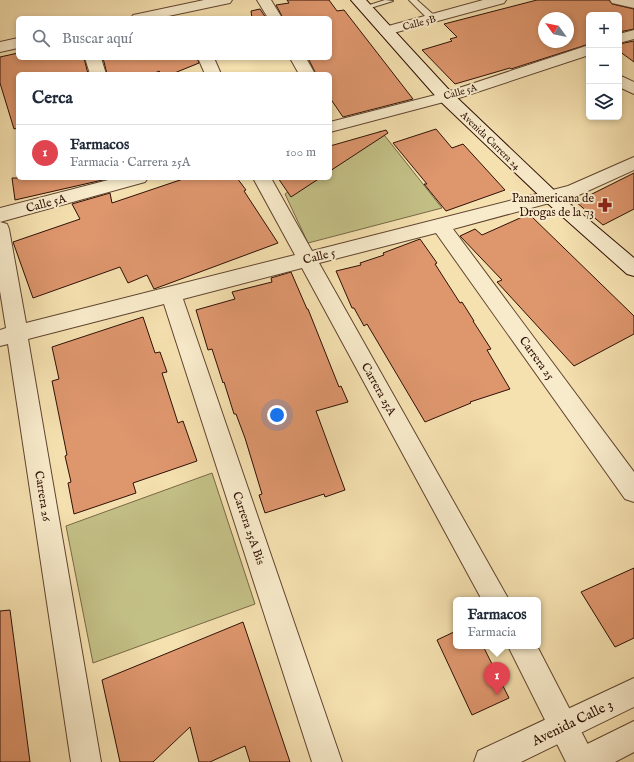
<!DOCTYPE html>
<html lang="es">
<head>
<meta charset="utf-8">
<style>
  body { margin:0; font-family:"IM FELL English",serif; background:#f6f6f7; color:#1f2937 }
  .controls { position:absolute; right:12px; top:12px; display:grid; overflow:hidden; border-radius:6px; box-shadow:0 2px 6px #0003 }
  .controls button { width:36px; height:36px; display:grid; place-items:center; padding:0; border:0; border-bottom:1px solid #e0e1e3; background:#fff; color:#1f2937; font:20px sans-serif }
  .compass { position:absolute; left:538px; top:12px; width:36px; height:36px; border-radius:50%; background:#fff; box-shadow:0 2px 6px #0003; rotate:303deg }
  .you { position:absolute; left:277px; top:415px; width:14px; height:14px; margin:-10px; border:3px solid #fff; border-radius:50%; background:#1a73e8; box-shadow:0 0 0 6px #1a73e833 }
  .badge { display:grid; place-items:center; width:26px; height:26px; border-radius:50%; background:#b45309; color:#fff; font-size:13px; font-weight:700 }
  .pin { position:absolute; translate:-50% -33px; filter:drop-shadow(0 1px 2px #0008) }
  .pin::after { content:''; position:absolute; top:21px; width:14px; height:12px; background:inherit; clip-path:polygon(0 0,100% 0,50% 100%) }
  .popup { position:absolute; left:453px; top:597px; width:88px; height:52px; box-sizing:border-box; display:grid; place-content:center; border-radius:6px; background:#fff; filter:drop-shadow(0 1px 3px #0005); font-size:13px; white-space:nowrap; color:#747a83 }
  .popup b { font-size:15px; color:#1f2937 }
  .popup::after { content:''; position:absolute; left:50%; top:100%; margin-left:-8px; border:8px solid transparent; border-top-color:#fff }
  .list { margin:0; padding:0; list-style:none }
  h2 { display:flex; justify-content:space-between; align-items:center; height:52px; margin:0; padding:0 16px; font-size:17px }
  h2 small { font-size:13px; font-weight:400; color:#747a83 }
  .list li { display:grid; grid-template-columns:26px 1fr auto; gap:12px; align-items:center; box-sizing:border-box; height:56px; padding:0 16px; border-top:1px solid #e0e1e3 }
  .list b { display:block; font-size:15px; white-space:nowrap }
  .list p { margin:0; font-size:13px; white-space:nowrap; color:#747a83 }
  .list em { font-size:13px; font-style:normal; color:#747a83 }
  .icon { flex:none; width:22px; height:22px; fill:none; stroke:currentColor; stroke-width:2; stroke-linecap:round; stroke-linejoin:round }
  .map { position:relative; flex:none; width:634px; height:762px; overflow:hidden }
  .search { position:absolute; background:#fff; box-shadow:0 2px 6px #0003; left:16px; top:16px; width:316px; height:44px; display:flex; align-items:center; gap:10px; box-sizing:border-box; padding:0 14px; border-radius:6px; color:#747a83; font-size:15px }
  .panel { position:absolute; background:#fff; box-shadow:0 2px 6px #0003; left:16px; top:72px; width:316px; height:108px; border-radius:6px }
  .map>svg:first-child { display:block }
</style>
</head>
<body>
<div class="map">
<svg width="634" height="762" viewBox="0 0 634 762">
  <rect width="100%" height="100%" fill="#f5e0af"/>
  <filter id="stains"><feTurbulence type="fractalNoise" baseFrequency=".005" numOctaves="4"/><feColorMatrix values="0 0 0 0 .2 0 0 0 0 .09 0 0 0 0 .02 0 0 0 .5 -.17"/></filter>
  <radialGradient id="worn" r=".72"><stop offset=".6" stop-color="#630" stop-opacity="0"/><stop offset="1" stop-color="#630" stop-opacity=".3"/></radialGradient>
  <g fill="#c3c086" stroke="#786846">
    <path d="M381,131L442,208L308,243L285,194L309,178H330V164Z"/>
    <path d="M212,473L255,604L93,663L66,526Z"/>
  </g>
  <g fill="#de966d" stroke="#2e1005" fill-rule="evenodd">
    <path d="M287,0H329L337,11L344,10L413,99L343,117L330,98V74H316L308,58H330V18H283L276,5L289,3Z"/>
    <path d="M537,0H609L612,4L634,9V29L619,32V15H589V44L511,69L510,68L455,84L422,50L452,41L450,39L457,37L444,24ZM544,18H568V42H544Z"/>
    <path d="M260,9L266,18H252L251,11Z"/>
    <path d="M634,41V62L619,51V44Z"/>
    <path d="M18,53V58H84L88,74H18V128L14,129L0,83V57Z"/>
    <path d="M103,58H197L199,63L172,74H162L159,71L153,74H107Z"/>
    <path d="M436,129L452,148L463,144L505,190L446,211L424,184H427L393,143Z"/>
    <path d="M386,130L388,133L330,171V146Z"/>
    <path d="M634,173V209L603,225L576,202Z"/>
    <path d="M12,178H107V179L15,200Z"/>
    <path d="M186,178H237L246,190L244,191L278,243L154,289L147,275L128,283L120,267L33,298L13,242L80,219L72,204L110,193L112,203Z"/>
    <path d="M278,178H320L291,197Z"/>
    <path d="M529,214L634,316V334L574,366L497,282L502,280L460,236L475,229L482,235Z"/>
    <path d="M420,239L437,263L435,264L460,303L462,302L474,321H473L491,349L487,350L510,389L470,402L471,403L425,422L367,324L364,326L354,308H352L336,271L361,265L360,263L384,255L383,253Z"/>
    <path d="M291,272L307,309H308L339,387L341,386L348,402L316,411L345,490L325,497L324,494L265,513L259,495L262,494L245,438L236,414H234L224,382L223,383L212,349L208,350L196,310L235,299L232,292L272,282L271,278Z"/>
    <path d="M143,317L155,353L160,352L167,372L162,373L178,423L183,421L197,461L133,483L136,493L74,514L68,483L71,482L65,456L67,455L52,381L59,379L52,347Z"/>
    <path d="M634,568V638L615,647L581,592Z"/>
    <path d="M10,610L30,762H0V611Z"/>
    <path d="M243,622L290,762H250L245,746L210,762H199L190,727L153,762H120L102,680Z"/>
    <path d="M456,631V646H483L509,698L472,715L437,640Z"/>
  </g>
  <g fill="none" stroke-linecap="round" stroke-linejoin="round">
    <defs>
      <g id="service">
        <path d="M385,0L393,1L364,10L360,8Z"/>
        <path d="M409,0H417L436,17V21H430Z"/>
      </g>
      <g id="minor">
        <path d="M204,0H232L230,3L225,4L159,18H131L133,15L138,14Z"/>
        <path d="M257,0H271L282,18H268Z"/>
        <path d="M483,0H506L504,3L386,35L381,34L379,31L381,28Z"/>
        <path d="M610,0H634V8L612,3Z"/>
        <path d="M634,30V39L619,43V34Z"/>
        <path d="M18,38V48L0,52V42Z"/>
        <path d="M589,45V55L459,98L330,132V122L447,92Z"/>
        <path d="M85,58H101L106,74H90Z"/>
        <path d="M198,58H214L221,74H205Z"/>
        <path d="M290,58H306L315,74H299Z"/>
        <path d="M619,75L634,82V94L619,87Z"/>
        <path d="M634,157V170L579,195L453,229L634,472V502L625,499L436,233L319,263L509,600H482L302,268L183,299L342,762H312L164,304L28,339L101,762H71L8,344L0,346V330L6,328L0,291V222L7,224L9,229L26,323L295,255L253,178H271L312,251L568,186Z"/>
        <path d="M116,178H148L145,182L0,222V208Z"/>
        <path d="M508,646H537L597,762H566Z"/>
      </g>
      <g id="tertiary">
        <path d="M634,678V707L521,762H474L478,751Z"/>
        <path d="M634,721V752L615,762H569L573,751Z"/>
      </g>
      <path id="secondary" d="M351,0H366L451,92L557,193L634,258V276L627,274L545,201L439,100Z"/>
    </defs>
    <use href="#service" stroke="#604430" stroke-width="2"/>
    <use href="#minor" stroke="#604430" stroke-width="2"/>
    <use href="#tertiary" stroke="#604430" stroke-width="2"/>
    <use href="#secondary" stroke="#2e1005" stroke-width="2"/>
    <use href="#service" fill="#f8ebcb" fill-rule="evenodd"/>
    <use href="#minor" fill="#f8ebcb" fill-rule="evenodd"/>
    <use href="#tertiary" fill="#f8ebcb" fill-rule="evenodd"/>
    <use href="#secondary" fill="#f8ebcb" fill-rule="evenodd"/>
  </g>
  <defs>
    <symbol id="pharmacy-bare" viewBox="-9 -9 18 18"><path d="M-2-6h4v4h4v4h-4v4h-4v-4h-4v-4h4Z" fill="#8f2418" stroke="#f8ebcb" stroke-width="2.5" paint-order="stroke"/></symbol>
  </defs>
  <g fill-rule="evenodd">
    <use href="#pharmacy-bare" x="595" y="195" width="20" height="20"/>
  </g>
  <g text-anchor="middle" stroke-width="4" stroke-linejoin="round" paint-order="stroke">
    <g font-size="10" fill="#2e1005" stroke="#f8ebcb">
      <text transform="translate(419 22) rotate(-15)" y="4">Calle 5B</text>
      <text transform="translate(460 91) rotate(-16)" y="4">Calle 5A</text>
      <text transform="translate(491 140) rotate(44)" y="4">Avenida Carrera 24</text>
    </g>
    <g font-size="12" fill="#2e1005" stroke="#f8ebcb" text-anchor="end">
      <text x="594" y="202">Panamericana de<tspan x="594" dy="14">Drogas de la 73</tspan></text>
    </g>
    <g font-size="12" fill="#2e1005" stroke="#f8ebcb">
      <text transform="translate(46 203) rotate(-15)" y="4">Calle 5A</text>
      <text transform="translate(319 256) rotate(-14)" y="4">Calle 5</text>
      <text transform="translate(537 358) rotate(54)" y="4">Carrera 25</text>
      <text transform="translate(379 389) rotate(61)" y="4">Carrera 25A</text>
      <text transform="translate(43 496) rotate(81)" y="4">Carrera 26</text>
      <text transform="translate(249 528) rotate(71)" y="4">Carrera 25A Bis</text>
    </g>
    <g font-size="14" fill="#2e1005" stroke="#f8ebcb">
      <text transform="translate(572 722) rotate(-26)" y="5">Avenida Calle 3</text>
    </g>
  </g>
  <rect width="100%" height="100%" filter="url(#stains)"/>
  <rect width="100%" height="100%" fill="url(#worn)"/>
</svg>
<div class="controls">
<button>+</button>
<button>−</button>
<button><svg class="icon" aria-label="layers" viewBox="0 0 24 24"><path d="M12 4l9 5-9 5-9-5zM3 14l9 5 9-5"/></svg></button>
</div>
<svg class="compass" viewBox="-18 -18 36 36"><path d="M0-13l5 13h-10z" fill="#e53935"/><path d="M0 13l5-13h-10z" fill="#747a83"/></svg>
<div class="you"></div>
<div class="pin badge" style="left:497px;top:695px;background:#e0444e">1</div>
<div class="popup"><b>Farmacos</b>Farmacia</div>
<div class="search"><svg class="icon" aria-label="search" viewBox="0 0 24 24"><circle cx="10" cy="10" r="6"/><path d="M15 15l6 6"/></svg>Buscar aquí</div>
<section class="panel">
<h2>Cerca<small></small></h2>
<ul class="list">
<li><span class="badge" style="background:#e0444e">1</span><div><b>Farmacos</b><p>Farmacia · Carrera 25A</p></div><em>100 m</em></li>
</ul>
</section>
</div>
</body>
</html>
